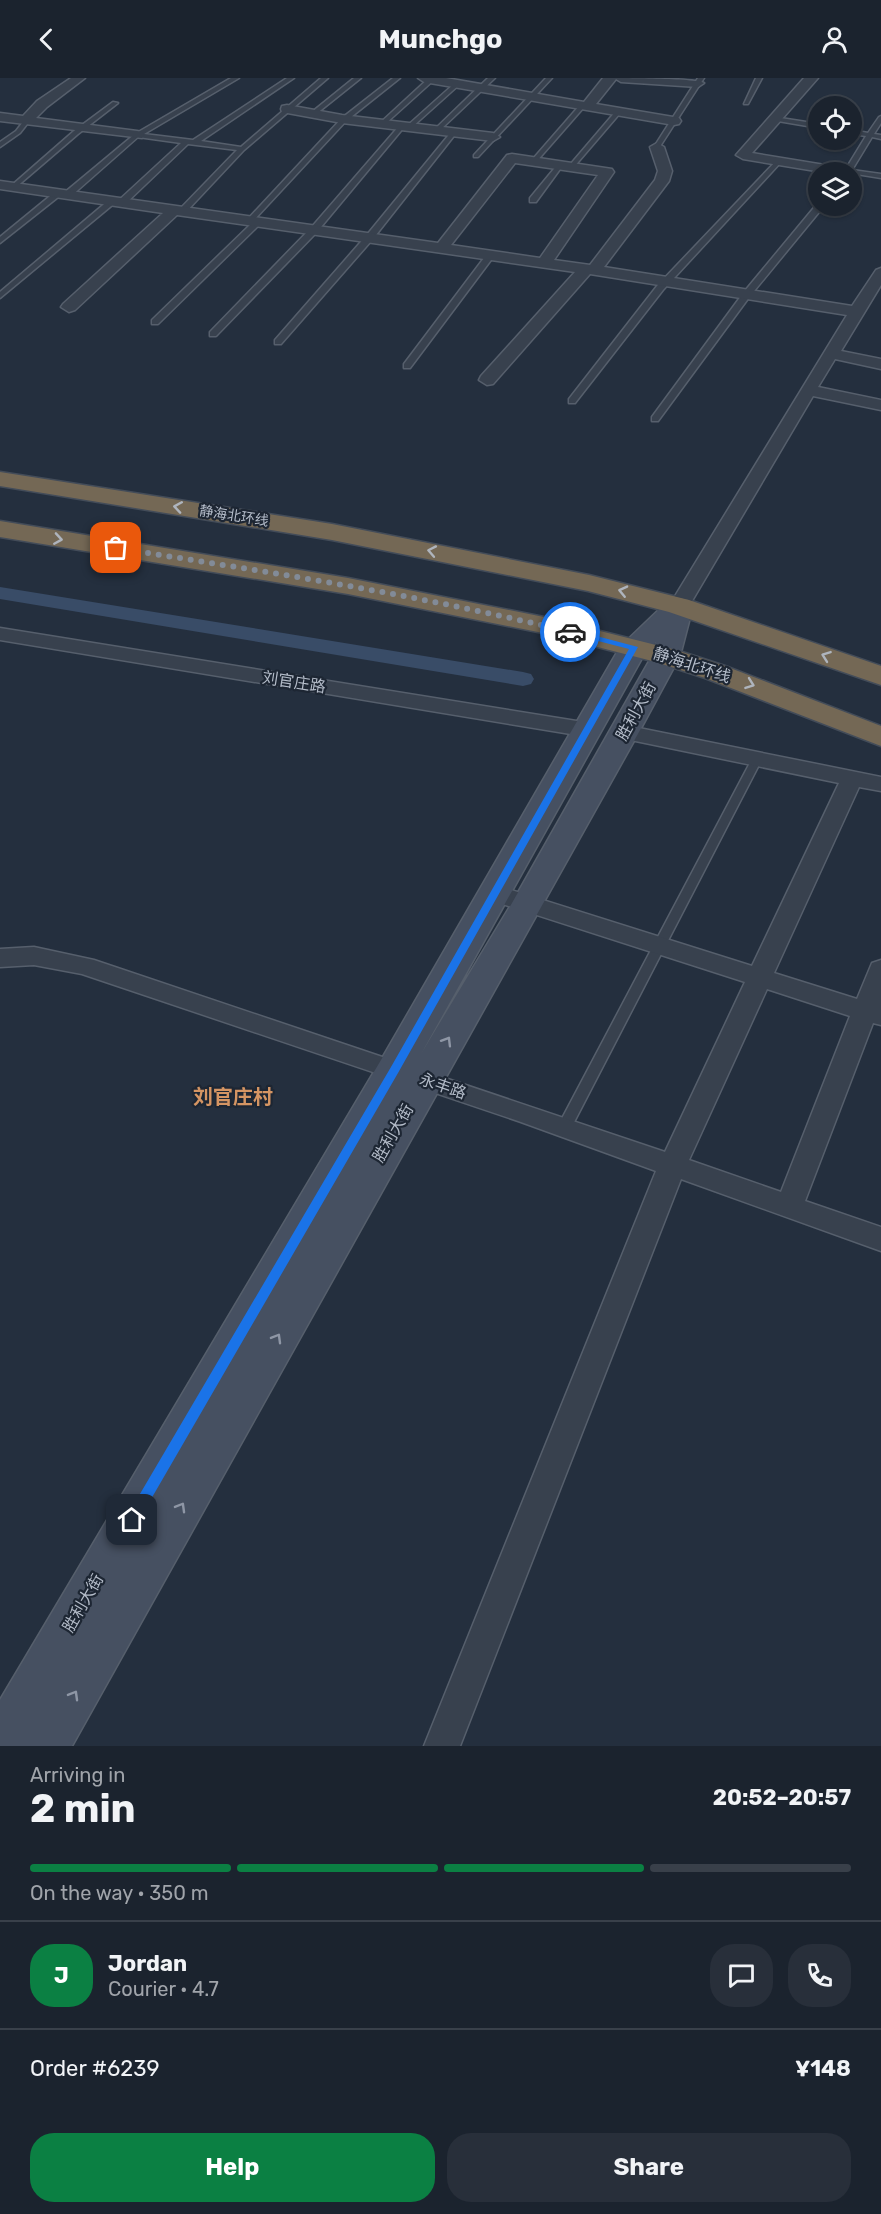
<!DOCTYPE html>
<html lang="en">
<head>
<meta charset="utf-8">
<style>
  :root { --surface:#1b232e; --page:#282f3a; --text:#f1f3f6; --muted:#a0a4aa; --line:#39404a; --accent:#0b8043 }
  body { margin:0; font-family:Rubik,"Noto Sans SC",sans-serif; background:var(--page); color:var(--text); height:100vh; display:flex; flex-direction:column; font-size:22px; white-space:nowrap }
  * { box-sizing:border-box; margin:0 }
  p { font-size:20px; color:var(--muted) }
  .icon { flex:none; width:33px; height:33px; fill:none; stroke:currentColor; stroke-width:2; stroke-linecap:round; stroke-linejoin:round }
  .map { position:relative; height:1668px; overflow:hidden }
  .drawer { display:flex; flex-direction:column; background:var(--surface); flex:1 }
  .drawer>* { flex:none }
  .buttons { position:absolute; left:808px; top:18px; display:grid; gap:12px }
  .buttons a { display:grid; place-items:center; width:54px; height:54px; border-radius:50%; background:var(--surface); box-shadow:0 2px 4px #0004,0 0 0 2px var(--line); font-size:30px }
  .pin { position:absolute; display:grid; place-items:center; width:51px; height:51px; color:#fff; margin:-26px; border-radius:12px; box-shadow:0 3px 9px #0006 }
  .courier { position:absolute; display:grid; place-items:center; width:60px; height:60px; margin:-30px; border:4px solid #1a73e8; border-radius:50%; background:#fff; color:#222; box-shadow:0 2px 8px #0007 }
  .overview em { font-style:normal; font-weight:700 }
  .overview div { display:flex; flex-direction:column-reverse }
  .overview { display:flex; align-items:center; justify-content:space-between; height:102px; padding:0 30px }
  h1 { font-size:39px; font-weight:700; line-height:45px }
  .bar { display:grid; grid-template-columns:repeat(4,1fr); gap:9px 6px; align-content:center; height:72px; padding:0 30px }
  .bar i { height:8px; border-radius:4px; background:var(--line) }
  .bar .on { background:var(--accent) }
  .bar p { grid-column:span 4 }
  .line { display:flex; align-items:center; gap:15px; padding:0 30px; border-top:2px solid var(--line) }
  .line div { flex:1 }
  .round { display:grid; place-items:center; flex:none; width:63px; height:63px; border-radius:24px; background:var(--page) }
  .action { display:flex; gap:12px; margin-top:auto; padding:12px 30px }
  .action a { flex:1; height:69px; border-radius:24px; background:var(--accent); color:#fff; font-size:24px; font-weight:700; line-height:69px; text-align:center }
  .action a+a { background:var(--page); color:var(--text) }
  header { display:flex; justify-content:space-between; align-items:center; height:78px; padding:0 30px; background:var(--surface); font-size:27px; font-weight:700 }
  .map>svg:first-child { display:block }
</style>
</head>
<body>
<header><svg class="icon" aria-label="back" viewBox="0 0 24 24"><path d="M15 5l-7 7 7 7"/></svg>Munchgo<svg class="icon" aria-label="person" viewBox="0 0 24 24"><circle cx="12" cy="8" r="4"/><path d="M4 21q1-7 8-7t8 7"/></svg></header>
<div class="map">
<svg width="881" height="1668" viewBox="0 0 881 1668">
  <rect width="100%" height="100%" fill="#242f3e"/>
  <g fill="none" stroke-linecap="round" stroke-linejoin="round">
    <path fill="#394c67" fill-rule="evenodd" d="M0,509L523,594L531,596L534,601L531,606L523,608L0,521Z"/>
    <g stroke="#565f6c" stroke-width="3">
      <g id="lane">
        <path d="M231,0H239L144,56L193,62L287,0H294L201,63L241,69L321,0H328L244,72L184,136L177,134L237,72L188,66L124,127H118V123L181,65L138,59L70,119H64V115L135,56Z"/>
        <path d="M354,0H361L316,36H312V34Z"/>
        <path d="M393,0H400L346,43L254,142H260V146L158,246H152V242L252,145L246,143L342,40Z"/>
        <path d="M429,0L435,1L384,47H380V45Z"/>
        <path d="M488,0H495L439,53H435V51Z"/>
        <path d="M546,0H552L478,79H474V77Z"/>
        <path d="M698,0H704L659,70H655L654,69Z"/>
        <path d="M756,0H762L748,26H744Z"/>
        <path d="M455,5L460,6L411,50H407V48Z"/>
        <path d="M113,24L118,25L78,56L15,110H11V108L74,53Z"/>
        <path d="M580,27L585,28L536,84H532V82Z"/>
        <path d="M616,33L621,34L573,90H569V88Z"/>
        <path d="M881,38V45L874,56L881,57V61L872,59L852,92L881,96V100L844,94L866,58L852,56V52L868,55L879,39Z"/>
        <path d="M774,39L819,46V50L772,42L771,41Z"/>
        <path d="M26,40L31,41L20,55L0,69V64L16,53Z"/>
        <path d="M400,47L405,48L316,155L216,258H210V254L310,151Z"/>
        <path d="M452,53L457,54L372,162L281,266H275V262L366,158Z"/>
        <path d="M777,82L782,83L663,212L575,325H569V321L657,208Z"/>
        <path d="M558,86L563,87L536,124H530V120Z"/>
        <path d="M55,114L62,116L0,165V159Z"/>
        <path d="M109,122L116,124L0,220V214Z"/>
        <path d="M817,126L824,128L750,218L658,343H652V339L744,214Z"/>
        <path d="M487,176L494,178L410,290H404V286Z"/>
        <path d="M757,678L762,681L571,1050L569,1054L564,1055L559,1054L557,1050L752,681Z"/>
      </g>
    </g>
    <g stroke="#565f6c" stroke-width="3">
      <g id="street">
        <path d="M71,0H85L47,29L36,40L137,53L142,54L144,57L142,60L0,43V35L23,38L37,23Z"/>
        <path d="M418,0H446L584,24L603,0C621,0 694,0 704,5L698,9L621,4L616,1L596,26L679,40L681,43L679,46L674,47L424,4Z"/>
        <path d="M804,0H818L752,75L843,90L848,91L850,94H822L743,81L736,77Z"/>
        <path d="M287,27L342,37L493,55L500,59L493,63L342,45L282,34L281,31L282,28Z"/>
        <path d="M657,65L664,69L672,93L669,103L604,189L852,228L876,192L881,190V207L841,273L881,281V291L835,281L818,309L881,322V332L813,318L689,528L686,532H672L669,528L847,237L590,196L493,306L487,307L479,302L481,298L575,194L177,137L75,232L69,234L61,229L63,226L163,135L0,111V103L438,165L507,77L512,76L612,91L614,94L554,182L590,187L655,102L658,93L650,69ZM515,85L598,97L540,180L451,167Z"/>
        <path d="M0,550L589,645L597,647L600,652L597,657L589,659L0,562Z"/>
        <path d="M624,647L881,699V713L859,709L774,895L857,921L872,885L881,882V947L873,945L805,1123L881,1149V1173L681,1101L460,1668H424L656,1093L521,1044L82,896L34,887L0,889V871L34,869L94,882L665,1074L745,904L487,821L483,815L487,809L495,807L752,888L839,705L616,659L613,654L616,649ZM767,911L850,938L781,1114L689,1082Z"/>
      </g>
    </g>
    <g stroke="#565f6c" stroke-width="3">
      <path id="secondary" d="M679,520L689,522L693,528L680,578L639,654L72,1668H0V1622L381,982L620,569L669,522ZM656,564L652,578L512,825L421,976L646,573Z"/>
    </g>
    <g stroke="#434c59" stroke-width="3">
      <g id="highway">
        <path d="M0,394L332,446L589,497L689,522L881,588V607L669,534L588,513L332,462L0,408Z"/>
        <path d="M0,443L348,500L544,539L676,572L725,588L881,648V668L705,600L656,584L543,555L348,516L0,459Z"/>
      </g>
    </g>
    <use href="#lane" fill="#38414e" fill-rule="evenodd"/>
    <use href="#street" fill="#38414e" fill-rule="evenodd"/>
    <use href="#secondary" fill="#465061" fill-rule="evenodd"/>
    <use href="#highway" fill="#746855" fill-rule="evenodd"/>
  </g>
  <defs><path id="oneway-chevron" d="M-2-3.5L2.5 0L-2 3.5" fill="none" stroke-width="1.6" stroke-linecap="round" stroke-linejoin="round" transform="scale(1.5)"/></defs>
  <g stroke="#aeb4bd">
    <use href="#oneway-chevron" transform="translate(178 429) rotate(-171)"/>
    <use href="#oneway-chevron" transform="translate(58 461) rotate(9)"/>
    <use href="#oneway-chevron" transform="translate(432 473) rotate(-169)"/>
    <use href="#oneway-chevron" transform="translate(623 513) rotate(-167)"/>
    <use href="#oneway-chevron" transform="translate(826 578) rotate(-160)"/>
    <use href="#oneway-chevron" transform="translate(750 606) rotate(20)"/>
  </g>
  <g stroke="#8e96a5">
    <use href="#oneway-chevron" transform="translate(447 963) rotate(-59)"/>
    <use href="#oneway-chevron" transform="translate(277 1260) rotate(-60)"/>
    <use href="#oneway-chevron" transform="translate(181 1429) rotate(-60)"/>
    <use href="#oneway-chevron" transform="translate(74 1617) rotate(-60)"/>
  </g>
  <path fill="#1a73e8" d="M570,551L638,569L398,995L136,1447L132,1449L127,1447L125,1442L127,1438L391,989L629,571L567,555V552Z"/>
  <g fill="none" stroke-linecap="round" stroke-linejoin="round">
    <path stroke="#828b98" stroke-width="6" stroke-dasharray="0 10.8" d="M116,470C268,494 420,517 570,554"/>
  </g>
  <g text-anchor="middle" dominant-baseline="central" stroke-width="4.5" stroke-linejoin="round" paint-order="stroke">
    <g font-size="14" fill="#b4bcc9" stroke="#1d2633">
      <text transform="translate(234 438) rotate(9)">静海北环线</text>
    </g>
    <g font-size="16" fill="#b4bcc9" stroke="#1d2633">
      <text transform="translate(692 587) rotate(18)">静海北环线</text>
      <text transform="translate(294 604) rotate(9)">刘官庄路</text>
      <text transform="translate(636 633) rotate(-61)">胜利大街</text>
      <text transform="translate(443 1008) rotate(19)">永丰路</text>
      <text transform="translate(393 1055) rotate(-60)">胜利大街</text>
      <text transform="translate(83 1525) rotate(-60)">胜利大街</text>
    </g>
    <g font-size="20" font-weight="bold" fill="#d59563" stroke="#1d2633">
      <text x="233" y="1019">刘官庄村</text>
    </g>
  </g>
</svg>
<div class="buttons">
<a><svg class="icon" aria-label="locate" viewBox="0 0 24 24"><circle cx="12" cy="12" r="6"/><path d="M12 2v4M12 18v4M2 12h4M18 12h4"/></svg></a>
<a><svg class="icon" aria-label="layers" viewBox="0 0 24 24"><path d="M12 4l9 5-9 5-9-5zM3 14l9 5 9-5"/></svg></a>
</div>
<div class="pin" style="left:116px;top:470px;background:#ea580c"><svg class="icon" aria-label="bag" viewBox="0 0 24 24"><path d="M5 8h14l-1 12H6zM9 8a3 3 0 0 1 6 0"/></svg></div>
<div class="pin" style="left:132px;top:1442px;background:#1f2937"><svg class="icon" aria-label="home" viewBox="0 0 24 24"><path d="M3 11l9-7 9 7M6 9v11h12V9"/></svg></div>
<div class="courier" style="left:570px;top:554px"><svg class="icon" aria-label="car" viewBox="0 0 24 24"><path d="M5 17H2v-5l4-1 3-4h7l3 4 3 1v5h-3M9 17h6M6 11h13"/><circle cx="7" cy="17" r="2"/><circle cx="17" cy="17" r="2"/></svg></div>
</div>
<section class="drawer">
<div class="overview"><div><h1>2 min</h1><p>Arriving in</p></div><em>20:52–20:57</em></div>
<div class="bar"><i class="on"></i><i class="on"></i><i class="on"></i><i></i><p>On the way · 350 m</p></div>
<div class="line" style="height:108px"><b class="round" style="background:var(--accent);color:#fff">J</b><div><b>Jordan</b><p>Courier · 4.7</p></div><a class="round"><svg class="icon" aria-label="chat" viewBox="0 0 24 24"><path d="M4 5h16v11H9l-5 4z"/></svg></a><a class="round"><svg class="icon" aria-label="phone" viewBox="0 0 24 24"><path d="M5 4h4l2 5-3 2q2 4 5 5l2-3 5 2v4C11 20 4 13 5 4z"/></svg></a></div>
<div class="line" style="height:78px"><div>Order #6239</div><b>¥148</b></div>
<div class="action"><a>Help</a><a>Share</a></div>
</section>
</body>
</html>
